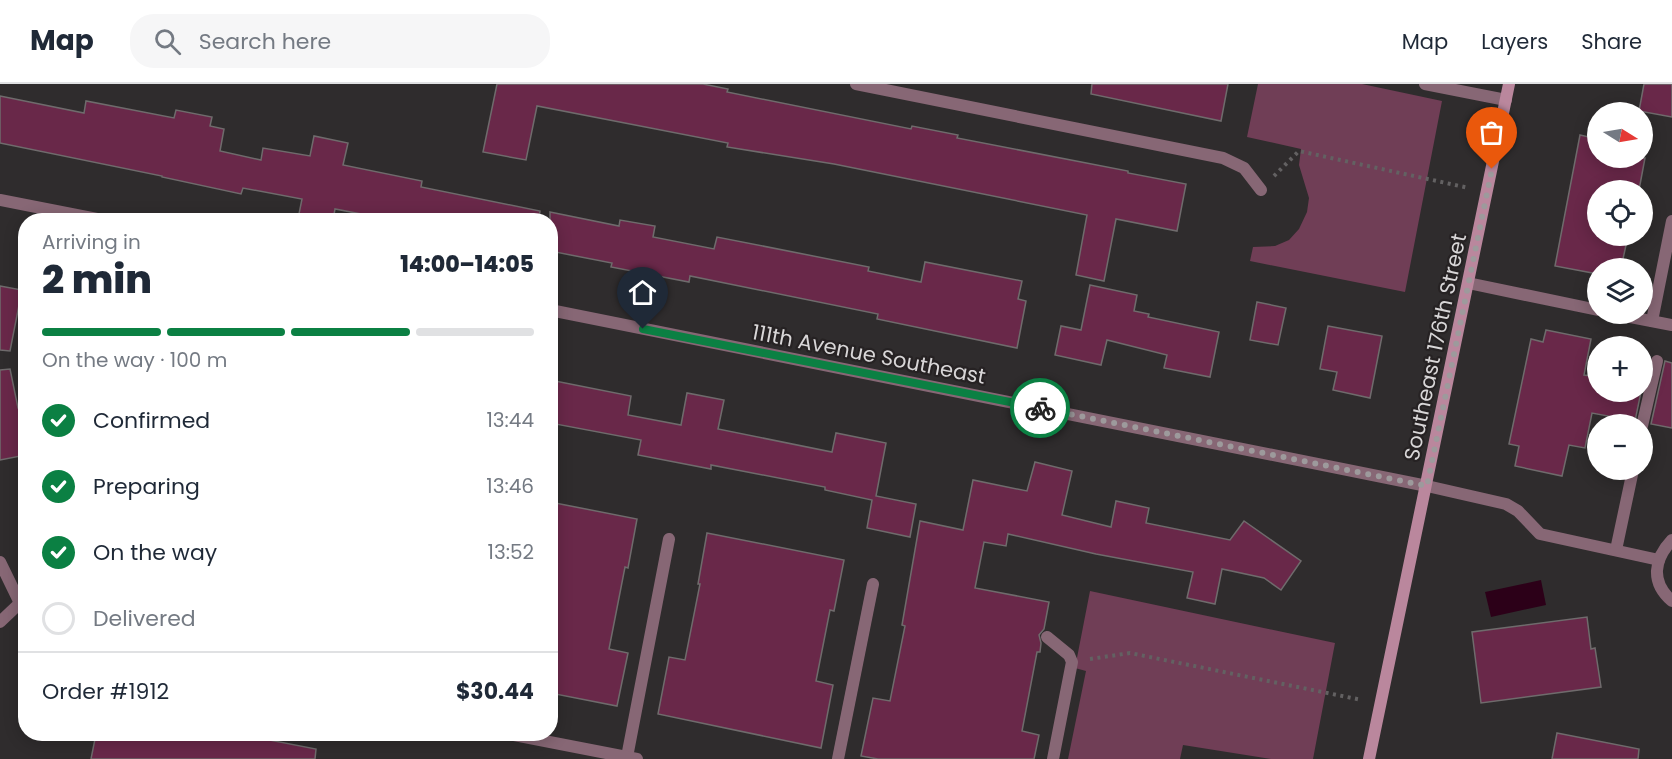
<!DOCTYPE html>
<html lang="en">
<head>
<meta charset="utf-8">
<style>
  :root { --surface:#fff; --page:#f6f6f7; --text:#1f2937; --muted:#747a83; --line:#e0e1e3; --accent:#0b8043 }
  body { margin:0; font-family:Poppins,sans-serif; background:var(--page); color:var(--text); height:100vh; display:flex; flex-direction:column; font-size:22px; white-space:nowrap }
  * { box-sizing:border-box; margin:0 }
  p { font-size:20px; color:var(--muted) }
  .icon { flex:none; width:33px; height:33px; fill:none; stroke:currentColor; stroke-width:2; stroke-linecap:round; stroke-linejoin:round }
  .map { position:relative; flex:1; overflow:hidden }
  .drawer { position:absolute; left:18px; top:129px; width:540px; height:528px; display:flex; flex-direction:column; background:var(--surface); border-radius:24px; box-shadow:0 3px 15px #0003 }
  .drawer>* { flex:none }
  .needle { width:39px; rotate:101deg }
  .buttons { position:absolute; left:1587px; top:18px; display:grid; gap:12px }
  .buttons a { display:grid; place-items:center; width:66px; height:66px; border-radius:50%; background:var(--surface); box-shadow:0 3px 15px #0003; font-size:30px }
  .pin { position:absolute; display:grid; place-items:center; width:51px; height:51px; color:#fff; margin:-62px -26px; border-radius:50% 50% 50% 0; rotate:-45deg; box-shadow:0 0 6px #0007 }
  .pin .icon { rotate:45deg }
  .courier { position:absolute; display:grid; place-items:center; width:60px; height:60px; margin:-30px; border:4px solid #0b8043; border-radius:50%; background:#fff; color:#222; box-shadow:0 2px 8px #0007 }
  .overview em { font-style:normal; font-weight:800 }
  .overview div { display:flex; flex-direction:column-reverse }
  .overview { display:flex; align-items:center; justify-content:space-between; height:102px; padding:0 24px }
  h1 { font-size:39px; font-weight:800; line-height:45px }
  .bar { display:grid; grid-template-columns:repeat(4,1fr); gap:9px 6px; align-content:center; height:72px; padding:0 24px }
  .bar i { height:8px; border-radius:4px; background:var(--line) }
  .bar .selected { background:var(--accent) }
  .bar p { grid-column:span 4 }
  .line { display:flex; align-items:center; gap:15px; padding:0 24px; border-top:2px solid var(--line) }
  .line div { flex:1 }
  ol { padding:0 24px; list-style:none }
  li { display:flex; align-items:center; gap:18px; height:66px }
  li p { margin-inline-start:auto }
  li .icon { padding:6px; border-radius:50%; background:var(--accent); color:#fff; stroke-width:4 }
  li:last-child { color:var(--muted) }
  li i { width:33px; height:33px; border:3px solid var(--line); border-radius:50% }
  header { display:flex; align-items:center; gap:36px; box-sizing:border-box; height:84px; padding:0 30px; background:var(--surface); border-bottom:2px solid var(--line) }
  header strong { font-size:28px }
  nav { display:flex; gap:33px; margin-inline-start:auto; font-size:21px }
  .search { width:420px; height:54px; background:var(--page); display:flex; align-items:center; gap:15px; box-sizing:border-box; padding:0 21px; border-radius:24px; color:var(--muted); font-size:22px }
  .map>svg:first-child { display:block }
</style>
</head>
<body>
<header>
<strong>Map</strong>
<div class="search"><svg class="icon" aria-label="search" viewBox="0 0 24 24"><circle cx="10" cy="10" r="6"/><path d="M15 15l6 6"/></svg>Search here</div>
<nav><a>Map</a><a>Layers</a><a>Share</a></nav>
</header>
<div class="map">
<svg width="1672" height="675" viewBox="0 0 1672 675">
  <rect width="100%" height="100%" fill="#2f2c2d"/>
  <g fill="#703e56">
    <path d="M1258,0H1362L1442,17L1405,208L1250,177L1253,163L1275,162L1289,156L1299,145L1307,128L1309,114L1299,81L1301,65L1247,53Z"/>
    <path d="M1090,507L1335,559L1313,675H1271L1183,661L1180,675H1068L1086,587L1075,584Z"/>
  </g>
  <path fill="#2c0018" d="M1541,496L1546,521L1491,533L1485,508Z"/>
  <g fill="#692849" stroke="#6f6b6c" stroke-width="1.5">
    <path d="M497,0H703L728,5L727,8L911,45L912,42L958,51L957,54L1128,87V89L1186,100L1177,147L1116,135L1104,197L1076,191L1087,131L834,80L727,63L728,59L537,22L526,76L483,68Z"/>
    <path d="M1092,0H1228L1221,37L1091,10Z"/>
    <path d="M1644,0H1672V33L1639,27Z"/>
    <path d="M0,12L84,29L86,17L174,34L176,26L212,33L210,42L224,45L220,67L261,76L263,64L310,72L314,52L348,59L343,81L422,97L421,103L540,127L539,136H392L335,125L333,136L299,130L302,115L243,104L241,110L162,93V92L0,59Z"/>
    <path d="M1580,51L1598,55V74H1645L1639,106H1598V152H1628L1621,184H1598V190L1555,182Z"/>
    <path d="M550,128L619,142L620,136L655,142L653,153L714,165L717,153L869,183L868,187L921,198L925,178L1022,197L1018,215L1026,217L1017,264L877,235L878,230L690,192L689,198L611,183L612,179L550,167Z"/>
    <path d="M1090,201L1137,211L1134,227L1149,230L1148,233L1219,248L1210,293L1164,284L1167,271L1107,256L1101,281L1055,271L1061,242L1081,246Z"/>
    <path d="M0,202L22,206L10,267L0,266Z"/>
    <path d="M1257,218L1286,224L1278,261L1250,256Z"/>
    <path d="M1328,242L1382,252L1370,314L1333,306L1337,288L1320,285Z"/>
    <path d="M1546,246L1591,255L1584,291L1598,293V308H1641L1635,337L1592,329L1585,364L1569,361L1562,392L1515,382L1519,362L1509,360L1531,255L1543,258Z"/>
    <path d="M1665,277L1672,279V344L1651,340Z"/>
    <path d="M10,285L18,324L26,323V371L0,376V286Z"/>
    <path d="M550,296L631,312L628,331L681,341L687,309L724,316L718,345L832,368L836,349L886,359L876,412L916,420L910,453L867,444L872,416L825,406V403L711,381V385L638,371L641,356L550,339Z"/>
    <path d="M1035,378L1072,387L1062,431L1111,443L1116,417L1149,424L1146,439L1230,456L1244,437L1301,477L1281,506L1264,494L1222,485L1215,520L1187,514L1193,488L1096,470L1008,450L1006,462L984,458L975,504L1049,518L1044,545L1039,551L1041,559L1040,568H1037L1022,647L1039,651L1034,675H878L861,672L873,614L890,617L905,542L902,541L920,437L963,446L973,396L1027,407Z"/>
    <path d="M550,418L637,435L628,484L625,483L609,565L628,569L617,622L550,609Z"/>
    <path d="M707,449L844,476L834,527L830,526L816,597L833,601L821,664L658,630L669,573L685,576L700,500H698Z"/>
    <path d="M1587,533L1591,565L1595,564L1601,603L1481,619L1472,548Z"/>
    <path d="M1557,649L1639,665L1638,675H1552Z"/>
    <path d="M96,650H238L316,665L315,675H91Z"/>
  </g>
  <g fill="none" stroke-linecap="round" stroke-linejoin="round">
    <g stroke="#636162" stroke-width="4" stroke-dasharray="3 4.5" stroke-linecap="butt">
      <path d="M1274,92L1299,67L1469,104"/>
      <path d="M1090,575L1130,569L1362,616"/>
    </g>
    <g stroke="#876775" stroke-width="12">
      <path d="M1425,0L1506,16"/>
      <path d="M1652,237L1672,137"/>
      <path d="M1642,342L1657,277"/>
      <path d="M1427,402L1506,420L1518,427L1540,450L1659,476"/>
      <path d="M1672,456C1654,475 1650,498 1672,517"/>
      <path d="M1616,466L1633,386"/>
      <path d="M1047,553L1069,571L1072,578L1053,675"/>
      <path d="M627,673L669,455"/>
      <path d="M838,675L873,500"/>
    </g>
    <g stroke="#876775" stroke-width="12">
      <path d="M856,0L1223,74L1244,84L1261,106"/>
      <path d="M0,116L102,136"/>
      <path d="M1468,199L1598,226"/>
      <path d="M550,226L1427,402"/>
      <path d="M1615,230L1672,241"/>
      <path d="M0,478L20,519L26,523"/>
      <path d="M0,538L20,519"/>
      <path d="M508,650L637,675"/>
    </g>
    <path stroke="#ba879d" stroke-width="12" d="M1369,675L1509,0"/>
  </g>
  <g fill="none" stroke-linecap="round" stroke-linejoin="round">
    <path stroke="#9d9a9c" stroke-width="6" stroke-dasharray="0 10.8" d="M1040,324L1427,402L1492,85"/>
    <path stroke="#0b8043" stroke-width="8" d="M643,245L1040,324"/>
  </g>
  <g text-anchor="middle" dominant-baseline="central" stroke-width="4.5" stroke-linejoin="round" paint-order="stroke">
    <g font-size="21" fill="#d8d6d7" stroke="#262223">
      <text transform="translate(1435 263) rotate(-78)">Southeast 176th Street</text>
      <text transform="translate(869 270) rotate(11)">111th Avenue Southeast</text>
    </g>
  </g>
</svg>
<div class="buttons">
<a><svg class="needle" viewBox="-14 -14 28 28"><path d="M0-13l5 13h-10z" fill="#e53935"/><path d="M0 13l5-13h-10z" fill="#747a83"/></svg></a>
<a><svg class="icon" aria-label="locate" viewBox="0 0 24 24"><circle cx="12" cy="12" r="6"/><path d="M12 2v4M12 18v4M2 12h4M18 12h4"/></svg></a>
<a><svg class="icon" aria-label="layers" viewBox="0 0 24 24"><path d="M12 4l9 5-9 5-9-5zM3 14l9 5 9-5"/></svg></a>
<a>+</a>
<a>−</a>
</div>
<div class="pin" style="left:1492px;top:85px;background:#ea580c"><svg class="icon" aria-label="bag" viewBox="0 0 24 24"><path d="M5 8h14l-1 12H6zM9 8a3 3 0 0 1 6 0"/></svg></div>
<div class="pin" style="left:643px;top:245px;background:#1f2937"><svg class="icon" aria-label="home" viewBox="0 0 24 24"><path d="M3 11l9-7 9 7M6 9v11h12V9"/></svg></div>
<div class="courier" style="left:1040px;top:324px"><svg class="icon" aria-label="bike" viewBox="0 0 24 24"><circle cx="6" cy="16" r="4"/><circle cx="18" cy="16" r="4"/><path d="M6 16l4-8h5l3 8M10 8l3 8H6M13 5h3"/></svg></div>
<section class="drawer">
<div class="overview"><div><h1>2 min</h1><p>Arriving in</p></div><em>14:00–14:05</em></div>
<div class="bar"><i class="selected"></i><i class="selected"></i><i class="selected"></i><i></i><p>On the way · 100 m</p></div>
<ol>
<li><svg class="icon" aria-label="check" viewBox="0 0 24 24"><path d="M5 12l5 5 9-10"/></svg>Confirmed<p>13:44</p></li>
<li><svg class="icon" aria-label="check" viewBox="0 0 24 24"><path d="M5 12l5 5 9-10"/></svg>Preparing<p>13:46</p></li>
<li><svg class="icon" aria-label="check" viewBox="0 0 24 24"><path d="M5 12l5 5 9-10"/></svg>On the way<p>13:52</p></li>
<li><i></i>Delivered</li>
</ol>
<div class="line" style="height:78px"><div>Order #1912</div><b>$30.44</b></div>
</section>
</div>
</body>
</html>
